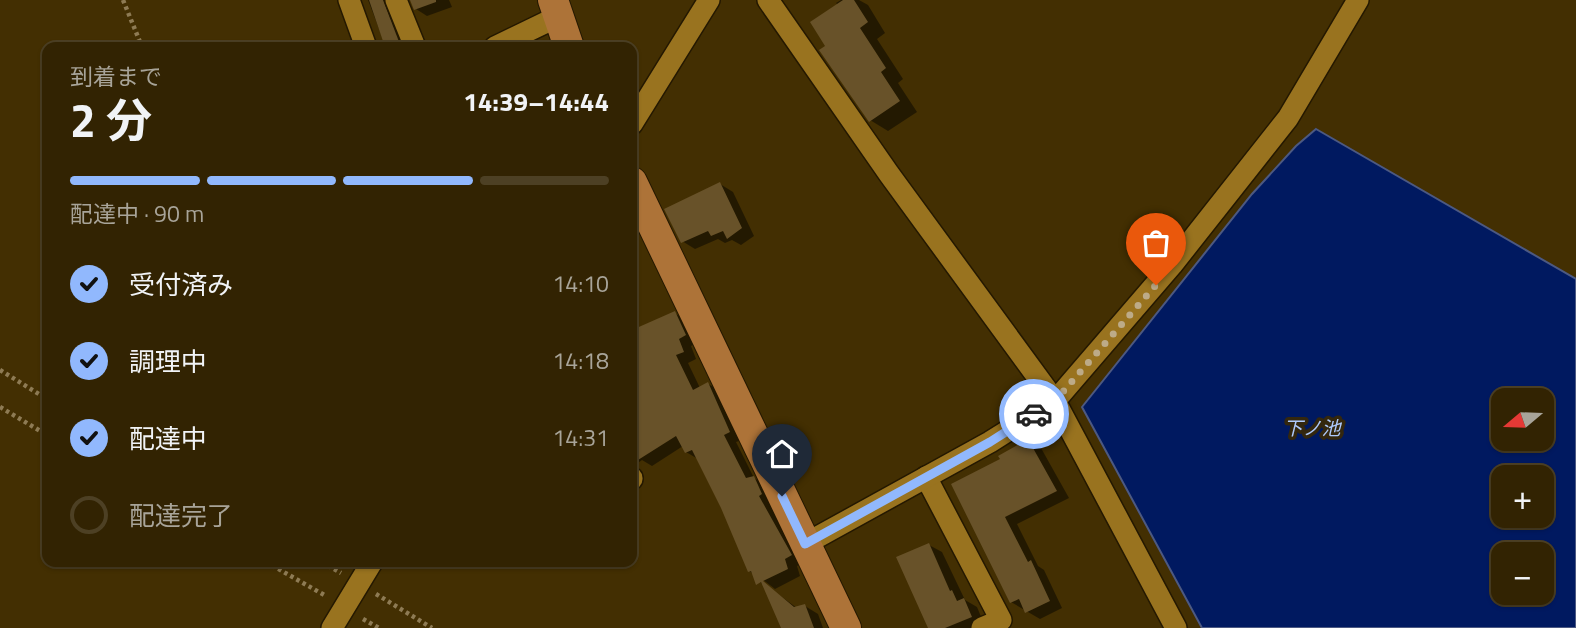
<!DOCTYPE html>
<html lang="ja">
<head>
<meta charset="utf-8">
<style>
  :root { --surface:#322302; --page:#3a2b0c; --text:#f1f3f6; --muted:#a8a499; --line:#4d4024; --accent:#91b8fd }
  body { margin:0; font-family:"Titillium Web","Noto Sans JP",sans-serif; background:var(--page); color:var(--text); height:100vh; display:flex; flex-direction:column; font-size:26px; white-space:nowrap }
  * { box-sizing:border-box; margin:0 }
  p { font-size:23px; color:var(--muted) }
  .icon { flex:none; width:38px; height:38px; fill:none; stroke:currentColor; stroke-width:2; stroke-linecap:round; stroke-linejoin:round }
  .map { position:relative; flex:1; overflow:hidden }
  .side { position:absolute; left:42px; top:42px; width:595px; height:525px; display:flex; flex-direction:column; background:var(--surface); border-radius:14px; box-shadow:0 2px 5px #0004,0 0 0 2px var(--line) }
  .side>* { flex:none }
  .needle { width:46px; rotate:251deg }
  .tools { position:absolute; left:1491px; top:388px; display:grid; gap:14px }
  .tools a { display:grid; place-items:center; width:63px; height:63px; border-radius:14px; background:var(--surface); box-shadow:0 2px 5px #0004,0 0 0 2px var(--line); font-size:35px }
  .pin { position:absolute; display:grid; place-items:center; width:60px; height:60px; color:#fff; margin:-72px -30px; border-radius:50% 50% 50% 0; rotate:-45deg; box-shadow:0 0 7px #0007 }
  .pin .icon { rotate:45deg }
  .courier { position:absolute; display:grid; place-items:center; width:70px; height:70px; margin:-35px; border:5px solid #91b8fd; border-radius:50%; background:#fff; color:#222; box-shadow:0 2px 9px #0007 }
  .overview em { font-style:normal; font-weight:700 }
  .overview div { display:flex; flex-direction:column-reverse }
  .overview { display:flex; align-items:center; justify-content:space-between; height:119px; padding:0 28px }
  h1 { font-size:46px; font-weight:700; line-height:52px }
  .bar { display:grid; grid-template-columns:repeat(4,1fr); gap:10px 7px; align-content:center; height:84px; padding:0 28px }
  .bar i { height:9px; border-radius:5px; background:var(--line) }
  .bar .on { background:var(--accent) }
  .bar p { grid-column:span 4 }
  ol { padding:0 28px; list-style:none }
  li { display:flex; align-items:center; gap:21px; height:77px }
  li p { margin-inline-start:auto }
  li .icon { padding:7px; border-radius:50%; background:var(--accent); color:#111; stroke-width:4 }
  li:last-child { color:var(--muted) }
  li i { width:38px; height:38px; border:4px solid var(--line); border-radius:50% }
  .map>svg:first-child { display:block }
</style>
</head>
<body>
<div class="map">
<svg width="1576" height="628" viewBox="0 0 1576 628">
  <rect width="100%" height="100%" fill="#432f02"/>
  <path fill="#001960" stroke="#4c5982" stroke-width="2" fill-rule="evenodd" d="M1316,129L1576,279V628H1202L1082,407L1252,194L1296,146ZM1503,401H1542V439H1503ZM1503,478H1542V516H1503ZM1503,555H1542V593H1503Z"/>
  <g fill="#0007">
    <path d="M368,0H397L410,47H386Z"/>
    <path d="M411,0H449L452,7L427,16L416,9Z"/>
    <path d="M841,0H859L868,5L885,33L877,39L903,79L898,83L917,112L888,131L870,120L827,46L838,5L836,3Z"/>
    <path d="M720,184L733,192L754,236L741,245L732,240L725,243L718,239L695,249L682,241Z"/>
    <path d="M674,313L687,320L698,342L691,346L696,359L688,363L700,388L708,384L721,391L742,440L736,442L754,478L766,485L803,563L797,566L800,576L775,589L762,579L760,581L797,608L805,606L818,614L823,628H782L764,586L750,571L723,508L698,459L686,452L683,446L652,466L642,460L632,467V377L640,372L632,354V332Z"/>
    <path d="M1028,441L1041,448L1069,498L1017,524L1038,566L1044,570L1062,608L1040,619L1011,602L953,485L1003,460Z"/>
    <path d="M929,545L942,552L965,600L977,607L984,624L974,628H930Z"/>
  </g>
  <g fill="#685229">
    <path d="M369,0H383L401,47H385Z"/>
    <path d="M410,0H436V2L414,10Z"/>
    <path d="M843,0H854L868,22L860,28L886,68L881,72L900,101L869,122L819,50L825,46L810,22Z"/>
    <path d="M720,182L742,228L727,239L723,231L711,236L708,231L681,243L664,209Z"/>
    <path d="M675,311L686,335L679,339L684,352L676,355L693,390L708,382L730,432L724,435L746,478L754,476L762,494L759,496L792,555L785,559L788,569L763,581L794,607L805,604L814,628H781L761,582L756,585L751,571L748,572L721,508L692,450L685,453L676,436L638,460L632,450V330Z"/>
    <path d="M1028,439L1057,491L1005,517L1028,562L1031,560L1050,601L1025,613L1019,599L1010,603L951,484L1000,459L998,456Z"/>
    <path d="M929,543L950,591L952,590L957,601L964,598L972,617L945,628H928L896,557Z"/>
  </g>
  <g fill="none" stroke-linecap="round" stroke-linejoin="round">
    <g stroke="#241801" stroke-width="24">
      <g id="street">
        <path d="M349,0L366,47"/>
        <path d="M396,0L415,47"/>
        <path d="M768,0L889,174L1055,401L1176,628"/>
        <path d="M495,47L557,17"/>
        <path d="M632,124L709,0"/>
        <path d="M926,477L1001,620L982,628"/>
        <path d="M632,478V479"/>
        <path d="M805,544L990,442L1055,401L1172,265L1288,118L1358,0"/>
        <path d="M332,628L372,562"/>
      </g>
    </g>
    <g stroke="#241801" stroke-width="32">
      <g id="secondary">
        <path d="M553,0L569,47"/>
        <path d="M632,182L846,628"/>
      </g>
    </g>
    <g stroke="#8e7b54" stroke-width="4.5" stroke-dasharray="3.5 3.5" stroke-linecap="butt">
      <path d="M123,0L142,47"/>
      <path d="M0,370L47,399"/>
      <path d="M0,407L47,435"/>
      <path d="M266,562L326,596"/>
      <path d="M322,562L341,573"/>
      <path d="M376,594L432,628"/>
      <path d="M363,619L379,628"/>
    </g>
    <use href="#street" stroke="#99731f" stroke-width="21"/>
    <use href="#secondary" stroke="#ad7338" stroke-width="30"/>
  </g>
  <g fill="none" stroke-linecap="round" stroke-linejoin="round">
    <path stroke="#bdab88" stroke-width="7" stroke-dasharray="0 12.6" d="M1034,414L1055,401L1156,285"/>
    <path stroke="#91b8fd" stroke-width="9" d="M782,496L805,544L990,442L1034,414"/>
  </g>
  <g text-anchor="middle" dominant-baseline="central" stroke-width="7" stroke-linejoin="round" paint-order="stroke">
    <g font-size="19" font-style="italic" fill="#adc9fb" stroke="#33270e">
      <text x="1312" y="427">下ノ池</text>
    </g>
  </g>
</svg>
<div class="tools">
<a><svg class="needle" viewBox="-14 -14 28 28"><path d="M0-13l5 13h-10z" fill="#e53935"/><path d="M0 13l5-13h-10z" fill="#a8a499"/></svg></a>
<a>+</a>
<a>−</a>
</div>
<div class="pin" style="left:1156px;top:285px;background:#ea580c"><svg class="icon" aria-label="bag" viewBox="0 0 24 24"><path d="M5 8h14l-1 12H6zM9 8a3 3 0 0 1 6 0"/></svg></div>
<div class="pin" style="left:782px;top:496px;background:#1f2937"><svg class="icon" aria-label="home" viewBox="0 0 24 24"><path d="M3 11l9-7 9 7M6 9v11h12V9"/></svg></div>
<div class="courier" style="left:1034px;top:414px"><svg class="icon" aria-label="car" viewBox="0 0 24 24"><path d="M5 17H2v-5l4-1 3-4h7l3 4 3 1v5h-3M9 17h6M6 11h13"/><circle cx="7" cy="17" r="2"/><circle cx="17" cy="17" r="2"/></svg></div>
<section class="side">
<div class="overview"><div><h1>2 分</h1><p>到着まで</p></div><em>14:39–14:44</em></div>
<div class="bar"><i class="on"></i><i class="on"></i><i class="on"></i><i></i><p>配達中 · 90 m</p></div>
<ol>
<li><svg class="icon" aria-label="check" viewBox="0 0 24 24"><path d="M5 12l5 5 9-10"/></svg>受付済み<p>14:10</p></li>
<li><svg class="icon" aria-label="check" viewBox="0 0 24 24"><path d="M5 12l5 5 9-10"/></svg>調理中<p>14:18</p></li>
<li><svg class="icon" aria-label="check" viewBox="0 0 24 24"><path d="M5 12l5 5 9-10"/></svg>配達中<p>14:31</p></li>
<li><i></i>配達完了</li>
</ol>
</section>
</div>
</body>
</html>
